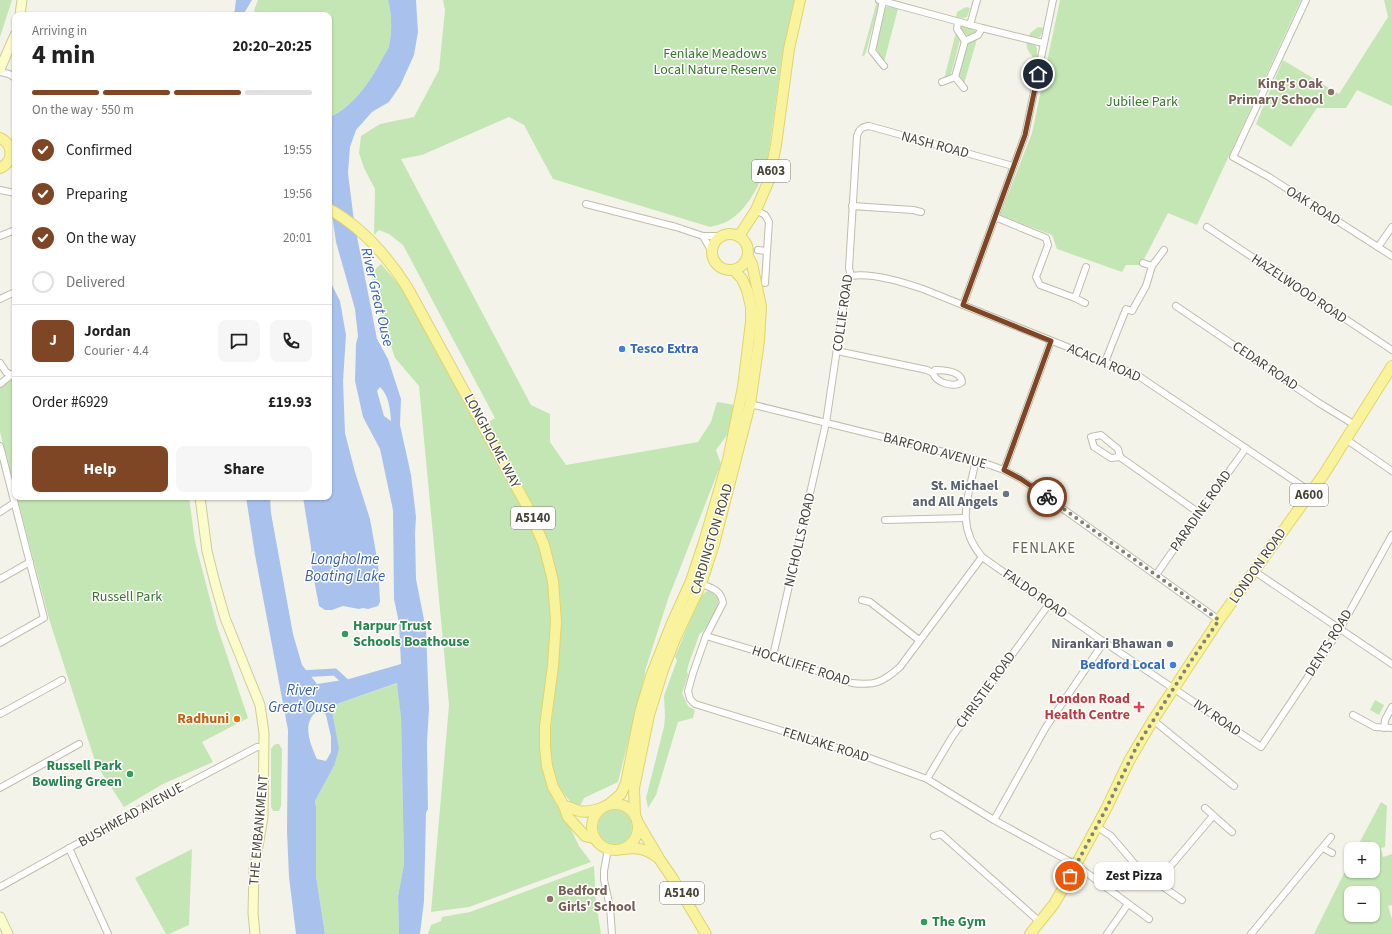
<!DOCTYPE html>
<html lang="en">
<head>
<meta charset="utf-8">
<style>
  :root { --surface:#fff; --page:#f6f6f6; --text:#222; --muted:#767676; --line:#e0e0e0; --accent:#7e4624 }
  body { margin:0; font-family:"Source Sans 3",sans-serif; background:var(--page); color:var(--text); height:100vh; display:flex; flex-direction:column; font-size:15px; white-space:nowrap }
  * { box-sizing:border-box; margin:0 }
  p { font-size:13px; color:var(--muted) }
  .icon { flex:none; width:22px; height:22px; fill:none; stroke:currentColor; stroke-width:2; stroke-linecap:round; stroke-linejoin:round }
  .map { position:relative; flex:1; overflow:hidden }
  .panel { position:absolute; left:12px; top:12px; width:320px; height:488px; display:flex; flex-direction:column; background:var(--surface); border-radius:8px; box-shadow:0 1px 3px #0004 }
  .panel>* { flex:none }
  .buttons { position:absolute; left:1344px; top:842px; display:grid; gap:8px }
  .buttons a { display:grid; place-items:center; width:36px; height:36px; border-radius:8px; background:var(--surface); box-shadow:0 1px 3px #0004; font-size:20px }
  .pin { position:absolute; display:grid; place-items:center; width:34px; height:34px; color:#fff; margin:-17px; border:2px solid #fff; border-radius:50%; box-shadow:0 1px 4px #0007 }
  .courier { position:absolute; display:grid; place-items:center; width:40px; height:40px; margin:-20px; border:3px solid #7e4624; border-radius:50%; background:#fff; color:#222; box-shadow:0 1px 5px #0007 }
  .bubble { position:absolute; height:28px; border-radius:8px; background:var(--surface); box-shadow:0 1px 3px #0004; font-size:13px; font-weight:700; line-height:28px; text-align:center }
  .overview em { font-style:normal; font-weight:700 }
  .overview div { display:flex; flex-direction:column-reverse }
  .overview { display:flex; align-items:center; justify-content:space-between; height:68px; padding:0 20px }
  h1 { font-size:26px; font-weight:700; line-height:30px }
  .bar { display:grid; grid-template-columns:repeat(4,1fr); gap:6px 4px; align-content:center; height:48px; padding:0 20px }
  .bar i { height:5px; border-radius:3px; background:var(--line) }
  .bar .active { background:var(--accent) }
  .bar p { grid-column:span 4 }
  .line { display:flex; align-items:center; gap:10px; padding:0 20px; border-top:1px solid var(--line) }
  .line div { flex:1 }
  .round { display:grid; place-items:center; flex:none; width:42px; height:42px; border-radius:8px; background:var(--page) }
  ol { padding:0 20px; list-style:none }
  li { display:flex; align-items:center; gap:12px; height:44px }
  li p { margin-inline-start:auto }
  li .icon { padding:4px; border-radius:50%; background:var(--accent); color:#fff; stroke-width:4 }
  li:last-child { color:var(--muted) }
  li i { width:22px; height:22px; border:2px solid var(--line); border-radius:50% }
  .action { display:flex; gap:8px; margin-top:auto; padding:8px 20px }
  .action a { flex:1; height:46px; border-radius:8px; background:var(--accent); color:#fff; font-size:16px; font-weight:700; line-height:46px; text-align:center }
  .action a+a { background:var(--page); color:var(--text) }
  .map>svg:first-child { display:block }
</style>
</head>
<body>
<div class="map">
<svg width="1392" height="934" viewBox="0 0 1392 934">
  <rect width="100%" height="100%" fill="#f4f3e9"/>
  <g fill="#c4e6b4" fill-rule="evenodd">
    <path d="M0,0H12L0,37Z"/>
    <path d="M258,0H388C392,15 392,31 389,46C388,50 384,55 382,59C372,79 351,110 329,117V15H256L254,10Z"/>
    <path d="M443,0H796L786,47L782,57L767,164C759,186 748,209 728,221C723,224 716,225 710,227L553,179L524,125L509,117L422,155L401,159L531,405L550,414V442L566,465L698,442L711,422L717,402L735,405L727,435L716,450L721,464L668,599L645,671V674L618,782L584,798L580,806L573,805L565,795L559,786L551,761V728L561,630L560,596L556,571L542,527L487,423L495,418L403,245L389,234L379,230L374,235L375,189L364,168L359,153L361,136L380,124L414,117L439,70L445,10Z"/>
    <path d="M1060,0H1301L1197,225L1168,213L1141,265H1126L1122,272L1057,249L1052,235L1000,215L1032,133Z"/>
    <path d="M1384,0H1392V106L1357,90L1346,108H1317L1291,147L1256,124L1283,60L1339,94L1388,17Z"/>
    <path d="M877,1L879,4L866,52L864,56H862Z"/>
    <path d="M888,6L898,9L884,62L875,47L885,8Z"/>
    <path d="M966,7L970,8L967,17L963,18L956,17L957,12Z"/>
    <path d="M960,25H963L974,27L976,32L974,35C965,37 962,34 959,26Z"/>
    <path d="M1038,27L1044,28L1040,37L1036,38L1029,36L1030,33Z"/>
    <path d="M956,32L960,40L951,74L944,79Z"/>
    <path d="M977,39L964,84L959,78L958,73L967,43L971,40Z"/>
    <path d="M1027,42L1035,45L1037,48V58H1034C1030,54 1025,48 1027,42Z"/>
    <path d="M381,264L400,286L420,319L526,515L540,545L547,567L553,626L542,763C547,791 554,803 571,825L570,827L579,846L591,862L469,907L431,912L449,705L419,386L395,358L375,298L372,272Z"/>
    <path d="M15,377V489L0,432V388Z"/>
    <path d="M17,497H189L195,542L217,626L248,718L202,742L213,762L163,784L124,807L96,764L50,622Z"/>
    <path d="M707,591H711L718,596C721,608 709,622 703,632L700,633L689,663L687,671L688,675L682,693L688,706L695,710L693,718L678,722L656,795L648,808L646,798L664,727L665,716L664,696L677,660L675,657L700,596Z"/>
    <path d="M398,683L401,718L404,864L398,896L399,934H325L316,876V807L315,801L334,766L331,706Z"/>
    <path d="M1375,700L1384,705L1379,715L1370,710Z"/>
    <path d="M276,744H279L282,749L281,806L279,811H273L271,807V749L274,745Z"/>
    <path d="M1381,802L1387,806L1385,847L1381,848L1383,857L1392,854V905L1388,906L1392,919V934H1314L1351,859V871H1373V849H1356ZM1351,893H1373V915H1351Z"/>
    <circle cx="615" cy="827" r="17"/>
    <path d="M192,849L189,925L169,934H166L135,878Z"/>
    <path d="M594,866L596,902L601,934H428L431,925L441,921L442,917L470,912Z"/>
  </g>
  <g fill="#a9c2ed" fill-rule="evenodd">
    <path d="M236,0H252L243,15H234Z"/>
    <path d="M388,0H416L418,32L414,55L400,86L389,102L372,112L356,130L350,147L348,173L354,221L377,339L388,359L401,399L400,425L411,475L416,517L415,533L416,579L426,630L429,709L427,743L428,809L426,813L424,901L420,934H399L398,896L404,864L401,718L397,683L331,706L339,749L334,766L315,801L316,807V876L325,934H296L289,877L287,831L288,730L255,555L246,497H270L271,513L293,634L302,665L317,684L349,679L401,664L399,623L394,599L393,510L380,449L363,417L355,381L356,344L358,336L355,309L336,242L329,193V117C351,110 372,79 382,59C384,55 388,50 389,46C392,31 392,15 388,0ZM380,387C389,396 390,408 391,421L384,416L377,391ZM318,710L326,715L331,737V752L326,761L317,759C312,748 304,730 311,718C312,715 316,713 318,710Z"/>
    <path d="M329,279L340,301L346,335L343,381L345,433L355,472L370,519L378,564L380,602L378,606L368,609L363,608L359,609L343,606L332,610H325L319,606L312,569L311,547L303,497H329Z"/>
  </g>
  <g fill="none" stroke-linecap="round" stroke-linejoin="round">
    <path stroke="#a9c2ed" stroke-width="7" d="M300,674L335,672L350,686"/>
    <g stroke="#bfbdac" stroke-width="8">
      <g id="street">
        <path d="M879,0L982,28L1043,43"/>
        <path d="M1306,0L1233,157L1269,177L1392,256"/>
        <path d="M883,1L872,51L884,66"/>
        <path d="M958,22L957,29L965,41L978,35L982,28"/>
        <path d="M970,25L977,0"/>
        <path d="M0,72L9,74L15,78"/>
        <path d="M942,82L955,77"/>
        <path d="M964,88L955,77L965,41"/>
        <path d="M0,190L15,193"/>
        <path d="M586,204L676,227L703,236"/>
        <path d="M852,206L913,210L921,212"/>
        <path d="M756,210L765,215L769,222L767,251L758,250"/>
        <path d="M995,217L1046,238L1048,245L1036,277L1040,285L1075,298L1086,267"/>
        <path d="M1207,227L1392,350"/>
        <path d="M0,236L15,230"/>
        <path d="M1378,247L1392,227"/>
        <path d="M712,252L703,236H722"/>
        <path d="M1143,263L1152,266"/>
        <path d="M851,276C872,272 903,282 923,289L1137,375L1311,492"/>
        <path d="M851,276L849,268L857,136C859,129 862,127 869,126L1013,166"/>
        <path d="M765,283L767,251"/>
        <path d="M1075,298L1085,303"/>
        <path d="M0,299L15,292"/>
        <path d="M963,305L1025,135L1053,0"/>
        <path d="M1176,306L1319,403L1355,425"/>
        <path d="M837,351L927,370L933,373"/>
        <path d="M1105,362L1126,309L1132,311L1146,286L1152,266L1164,250"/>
        <path d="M0,363L6,372L11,375"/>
        <path d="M935,370C945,370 961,371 962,382C954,388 936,383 933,373Z"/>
        <path d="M0,384L15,372"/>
        <path d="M750,404L976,460L1004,470L1021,479L1219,620"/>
        <path d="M1101,435L1118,449L1120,457L1111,458L1094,447L1091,437Z"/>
        <path d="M1347,440L1392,471"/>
        <path d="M0,446L44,618L0,643"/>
        <path d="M1120,457L1199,513"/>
        <path d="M976,460C968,498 955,525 982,557L1104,642L1261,747L1340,629L1392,535"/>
        <path d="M1004,470L1051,341"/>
        <path d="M0,512L14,503"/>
        <path d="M885,520L965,518"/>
        <path d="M1254,571L1392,664"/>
        <path d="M1156,575L1199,513L1246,448"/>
        <path d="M0,579L30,562"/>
        <path d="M701,584C712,588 721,590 723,603L706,636L693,673L688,691L690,699L695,704L867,757L927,779L994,820L1076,865L1149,919"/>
        <path d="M862,600L870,602L919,640"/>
        <path d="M706,636L773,656L852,683C875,686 883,682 900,667L982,557"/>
        <path d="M773,656L826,423L847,281L851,276"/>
        <path d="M0,714L62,680"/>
        <path d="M1353,715L1375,727L1392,728"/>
        <path d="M1153,720L1234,786"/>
        <path d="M1384,728L1385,720L1392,707"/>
        <path d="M927,779L952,737L1049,604"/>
        <path d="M0,788L79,744"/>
        <path d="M1205,808L1232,832"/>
        <path d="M994,820L1046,727L1104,642"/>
        <path d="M1096,826L1111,836L1134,863L1142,872L1182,900"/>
        <path d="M934,836L941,834L1040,922"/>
        <path d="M69,848L108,934"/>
        <path d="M1323,848L1332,853"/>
        <path d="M608,849L604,871V880L610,907L612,934"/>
        <path d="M1157,882L1213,816"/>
        <path d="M0,887L125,817L257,747H263"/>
        <path d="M1107,934L1128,904"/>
        <path d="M1251,934L1331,837"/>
      </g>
    </g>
    <g stroke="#cecc99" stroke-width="11">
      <g id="secondary">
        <path d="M20,15L22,0"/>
        <path d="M0,69L15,35"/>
        <path d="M200,497L207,551L215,583L225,618L260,705L264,733L263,817L254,870L253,913L255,934"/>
        <path d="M0,917L8,934"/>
      </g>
    </g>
    <g stroke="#ded56d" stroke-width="12">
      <g id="primary">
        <path d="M0,138C14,144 14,162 0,168"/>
        <path d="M329,209C362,227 387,256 407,287L527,506L544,545L553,581L556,621L553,666L545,726V747L547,766L553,787L564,806L568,817L585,836L595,838"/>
        <circle cx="730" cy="252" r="18"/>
        <path d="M739,236L756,210L769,180L776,145L789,49L800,0"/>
        <circle cx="615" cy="827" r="23"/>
        <path d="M608,805L621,794L626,783L640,713L651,676L672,623L691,581L704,542L728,460L743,387L751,322V307L747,290L742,279L734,270"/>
        <path d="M564,806C570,807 572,808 576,810C584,814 595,810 602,808"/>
        <path d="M635,816L634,788L649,715L663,670L675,639L701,584L714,544L750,404L759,341L761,306L752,264L748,257"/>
        <path d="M637,821L660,860L673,879L706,934"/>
        <path d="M624,849C637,847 646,849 657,857"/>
        <path d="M1030,934L1054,904L1064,887L1106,809L1129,761L1153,720L1219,620L1324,474L1392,366"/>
      </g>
    </g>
    <use href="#street" stroke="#fff" stroke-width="6"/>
    <use href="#secondary" stroke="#fcfbcb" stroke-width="9"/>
    <use href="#primary" stroke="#f9f39d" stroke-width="10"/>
  </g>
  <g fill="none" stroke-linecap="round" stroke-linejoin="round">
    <path stroke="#848276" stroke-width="4" stroke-dasharray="0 7.2" d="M1047,497L1219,620L1191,661L1137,746L1106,809L1070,876"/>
    <path stroke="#7e4624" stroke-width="5" d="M1038,74L1025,135L963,305L1051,341L1004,470L1021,479L1047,497"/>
  </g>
  <g fill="#8d6e63" stroke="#fff" stroke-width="1.5">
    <circle cx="1331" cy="92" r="4"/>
    <circle cx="550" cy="899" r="4"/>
  </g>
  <g fill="#3f7fe0" stroke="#fff" stroke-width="1.5">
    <circle cx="622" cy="349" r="4"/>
    <circle cx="1173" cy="665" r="4"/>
  </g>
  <g fill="#6b7280" stroke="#fff" stroke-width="1.5">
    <circle cx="1006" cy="494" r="4"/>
    <circle cx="1170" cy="644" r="4"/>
  </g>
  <g fill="#2e9e5b" stroke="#fff" stroke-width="1.5">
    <circle cx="345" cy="634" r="4"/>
    <circle cx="130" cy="774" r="4"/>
    <circle cx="924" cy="922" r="4"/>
  </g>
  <path fill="#e0444e" stroke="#fff" stroke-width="1.5" d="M1137 701h4v4h4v4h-4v4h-4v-4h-4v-4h4z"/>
  <circle fill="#e8710a" stroke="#fff" stroke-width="1.5" cx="237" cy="719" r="4"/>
  <g text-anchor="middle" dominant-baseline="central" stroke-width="3" stroke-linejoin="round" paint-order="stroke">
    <g fill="#fff" stroke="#7e7d74" stroke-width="1">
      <rect x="752" y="160" width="38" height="22" rx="3"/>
      <rect x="1290" y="484" width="38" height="22" rx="3"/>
      <rect x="511" y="507" width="44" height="22" rx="3"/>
      <rect x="660" y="882" width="44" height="22" rx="3"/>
    </g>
    <g font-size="13" font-weight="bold" fill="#474538">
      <text x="771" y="171">A603</text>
      <text x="1309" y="495">A600</text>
      <text x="533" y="518">A5140</text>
      <text x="682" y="893">A5140</text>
    </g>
    <g font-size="14" fill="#39762e" stroke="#fff">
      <text x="715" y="54">Fenlake Meadows<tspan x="715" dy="16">Local Nature Reserve</tspan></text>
      <text x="1142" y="102">Jubilee Park</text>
      <text x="127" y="597">Russell Park</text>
    </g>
    <g font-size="14" font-weight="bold" fill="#785e54" stroke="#fff" text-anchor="end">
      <text x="1323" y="84">King's Oak<tspan x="1323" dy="16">Primary School</tspan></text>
      <text x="558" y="891" text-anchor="start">Bedford<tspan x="558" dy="16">Girls' School</tspan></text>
    </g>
    <g font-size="14" fill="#474538" stroke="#fff">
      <text transform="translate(935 145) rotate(15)">NASH ROAD</text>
      <text transform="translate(1313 206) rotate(32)">OAK ROAD</text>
      <text transform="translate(1299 289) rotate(34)">HAZELWOOD ROAD</text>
      <text transform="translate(843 313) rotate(-82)">COLLIE ROAD</text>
      <text transform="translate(1104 363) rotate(23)">ACACIA ROAD</text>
      <text transform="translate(1265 366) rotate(34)">CEDAR ROAD</text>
      <text transform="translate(492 441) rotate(62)">LONGHOLME WAY</text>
      <text transform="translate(935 451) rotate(15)">BARFORD AVENUE</text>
      <text transform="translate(1201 511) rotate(-55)">PARADINE ROAD</text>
      <text transform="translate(712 539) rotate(-73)">CARDINGTON ROAD</text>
      <text transform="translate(800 540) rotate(-77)">NICHOLLS ROAD</text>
      <text transform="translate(1258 566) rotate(-55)">LONDON ROAD</text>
      <text transform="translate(1035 594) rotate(35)">FALDO ROAD</text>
      <text transform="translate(1329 643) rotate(-58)">DENTS ROAD</text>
      <text transform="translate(801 666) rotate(18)">HOCKLIFFE ROAD</text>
      <text transform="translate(986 690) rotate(-54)">CHRISTIE ROAD</text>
      <text transform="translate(1217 718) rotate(34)">IVY ROAD</text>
      <text transform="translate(826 745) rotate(17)">FENLAKE ROAD</text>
      <text transform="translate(131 815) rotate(-29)">BUSHMEAD AVENUE</text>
      <text transform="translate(259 830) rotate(-85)">THE EMBANKMENT</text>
    </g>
    <g font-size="14" font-weight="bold" fill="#366cbe" stroke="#fff" text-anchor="start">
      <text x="630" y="349">Tesco Extra</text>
      <text x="1165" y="665" text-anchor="end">Bedford Local</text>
    </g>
    <g font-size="14" font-weight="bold" fill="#5b616d" stroke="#fff" text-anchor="end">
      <text x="998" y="486">St. Michael<tspan x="998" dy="16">and All Angels</tspan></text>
      <text x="1162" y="644">Nirankari Bhawan</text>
    </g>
    <g font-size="14" font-weight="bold" fill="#27864d" stroke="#fff" text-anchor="start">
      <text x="353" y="626">Harpur Trust<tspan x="353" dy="16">Schools Boathouse</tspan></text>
      <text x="122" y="766" text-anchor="end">Russell Park<tspan x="122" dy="16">Bowling Green</tspan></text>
      <text x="932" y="922">The Gym</text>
    </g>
    <g font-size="14" font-weight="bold" fill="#be3a42" stroke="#fff" text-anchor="end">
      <text x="1130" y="699">London Road<tspan x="1130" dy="16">Health Centre</tspan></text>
    </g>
    <g font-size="14" font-weight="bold" fill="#c56008" stroke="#fff" text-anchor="end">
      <text x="229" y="719">Radhuni</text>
    </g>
    <g font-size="15" font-style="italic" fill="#3660ae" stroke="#fff">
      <text transform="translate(377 297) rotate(77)">River Great Ouse</text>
      <text x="345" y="559">Longholme<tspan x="345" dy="17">Boating Lake</tspan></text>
      <text x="302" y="690">River<tspan x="302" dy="17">Great Ouse</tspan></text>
    </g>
    <g font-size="15" letter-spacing="1" fill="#696550" stroke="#fff">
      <text x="1044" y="548">FENLAKE</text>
    </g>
  </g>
</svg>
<div class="buttons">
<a>+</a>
<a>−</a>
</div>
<div class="pin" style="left:1070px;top:876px;background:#ea580c"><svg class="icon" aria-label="bag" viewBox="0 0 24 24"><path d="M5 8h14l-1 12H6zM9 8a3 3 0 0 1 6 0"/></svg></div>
<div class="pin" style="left:1038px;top:74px;background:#1f2937"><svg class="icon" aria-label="home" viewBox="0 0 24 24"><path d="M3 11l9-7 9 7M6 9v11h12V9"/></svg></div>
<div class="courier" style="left:1047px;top:497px"><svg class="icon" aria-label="bike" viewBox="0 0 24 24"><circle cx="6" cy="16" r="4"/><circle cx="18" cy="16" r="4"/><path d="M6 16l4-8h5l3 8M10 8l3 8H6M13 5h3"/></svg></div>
<div class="bubble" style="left:1094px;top:862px;width:80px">Zest Pizza</div>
<section class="panel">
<div class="overview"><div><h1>4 min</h1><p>Arriving in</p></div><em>20:20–20:25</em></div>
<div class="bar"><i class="active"></i><i class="active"></i><i class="active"></i><i></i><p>On the way · 550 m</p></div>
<ol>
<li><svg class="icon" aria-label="check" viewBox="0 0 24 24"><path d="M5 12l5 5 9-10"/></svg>Confirmed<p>19:55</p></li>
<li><svg class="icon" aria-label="check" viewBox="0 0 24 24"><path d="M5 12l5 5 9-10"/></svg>Preparing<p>19:56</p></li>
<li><svg class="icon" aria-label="check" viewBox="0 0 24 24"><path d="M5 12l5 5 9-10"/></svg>On the way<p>20:01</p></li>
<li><i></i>Delivered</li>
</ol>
<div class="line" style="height:72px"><b class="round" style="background:var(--accent);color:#fff">J</b><div><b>Jordan</b><p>Courier · 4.4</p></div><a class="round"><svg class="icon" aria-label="chat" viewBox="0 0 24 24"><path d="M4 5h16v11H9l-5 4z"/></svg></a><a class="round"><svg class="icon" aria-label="phone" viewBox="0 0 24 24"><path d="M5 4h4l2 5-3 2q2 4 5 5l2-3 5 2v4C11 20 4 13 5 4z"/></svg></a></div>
<div class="line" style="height:52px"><div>Order #6929</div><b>£19.93</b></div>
<div class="action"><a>Help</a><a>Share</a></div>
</section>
</div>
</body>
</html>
